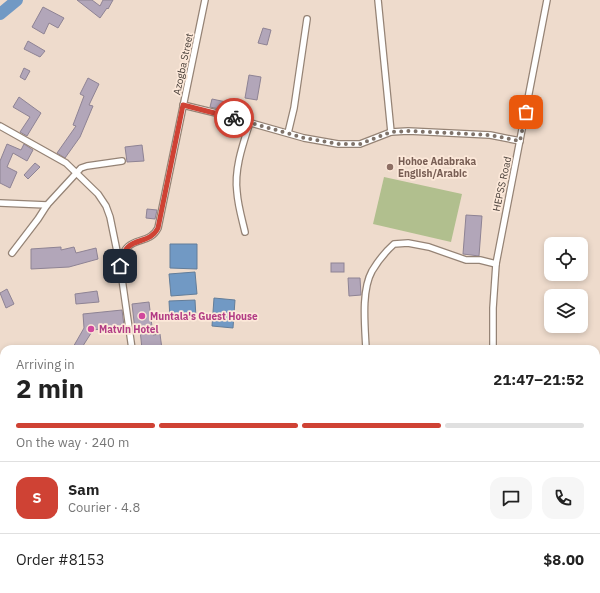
<!DOCTYPE html>
<html lang="en">
<head>
<meta charset="utf-8">
<style>
  :root { --surface:#fff; --page:#f6f6f6; --text:#222; --muted:#767676; --line:#e0e0e0; --accent:#cf4234 }
  body { margin:0; font-family:"IBM Plex Sans",sans-serif; background:var(--page); color:var(--text); height:100vh; display:flex; flex-direction:column; font-size:15px; white-space:nowrap }
  * { box-sizing:border-box; margin:0 }
  p { font-size:13px; color:var(--muted) }
  .icon { flex:none; width:22px; height:22px; fill:none; stroke:currentColor; stroke-width:2; stroke-linecap:round; stroke-linejoin:round }
  .map { position:relative; flex:1; overflow:hidden }
  .sheet { position:absolute; left:0px; top:345px; width:600px; height:248px; display:flex; flex-direction:column; background:var(--surface); border-radius:12px 12px 0 0; box-shadow:0 2px 6px #0003 }
  .sheet>* { flex:none }
  .controls { position:absolute; left:544px; top:237px; display:grid; gap:8px }
  .controls a { display:grid; place-items:center; width:44px; height:44px; border-radius:8px; background:var(--surface); box-shadow:0 2px 6px #0003; font-size:20px }
  .pin { position:absolute; display:grid; place-items:center; width:34px; height:34px; color:#fff; margin:-17px; border-radius:8px; box-shadow:0 2px 6px #0006 }
  .courier { position:absolute; display:grid; place-items:center; width:40px; height:40px; margin:-20px; border:3px solid #cf4234; border-radius:50%; background:#fff; color:#222; box-shadow:0 1px 5px #0007 }
  .summary em { font-style:normal; font-weight:700 }
  .summary div { display:flex; flex-direction:column-reverse }
  .summary { display:flex; align-items:center; justify-content:space-between; height:68px; padding:0 16px }
  h1 { font-size:26px; font-weight:700; line-height:30px }
  .bar { display:grid; grid-template-columns:repeat(4,1fr); gap:6px 4px; align-content:center; height:48px; padding:0 16px }
  .bar i { height:5px; border-radius:3px; background:var(--line) }
  .bar .selected { background:var(--accent) }
  .bar p { grid-column:span 4 }
  .line { display:flex; align-items:center; gap:10px; padding:0 16px; border-top:1px solid var(--line) }
  .line div { flex:1 }
  .round { display:grid; place-items:center; flex:none; width:42px; height:42px; border-radius:12px; background:var(--page) }
  .map>svg:first-child { display:block }
</style>
</head>
<body>
<div class="map">
<svg width="600" height="593" viewBox="0 0 600 593">
  <rect width="100%" height="100%" fill="#eedbcc"/>
  <path fill="#b1bf8e" d="M384,177L462,194L451,242L373,224Z"/>
  <g fill="#7199c4" stroke="#637d99">
    <path d="M170,244H197V269L170,268Z"/>
    <path d="M195,272L197,294L171,296L169,274Z"/>
    <path d="M214,298L235,300L233,328L212,326Z"/>
    <path d="M195,300L196,318L170,319L169,301Z"/>
  </g>
  <g fill="none" stroke-linecap="round" stroke-linejoin="round">
    <g stroke="#7199c4" stroke-width="12">
      <path d="M0,14L17,0"/>
      <path d="M0,378H4"/>
      <path d="M127,589L128,593"/>
    </g>
  </g>
  <g fill="#b2a6b9" stroke="#8e8394">
    <path d="M77,0H92L100,6L103,0H113L108,9L107,8L100,18Z"/>
    <path d="M43,7L64,18L58,28L49,23L44,34L32,27Z"/>
    <path d="M263,28L271,30L267,45L258,43Z"/>
    <path d="M28,41L45,51L40,57L24,49Z"/>
    <path d="M24,68L30,71L25,80L20,77Z"/>
    <path d="M249,75L261,77L257,100L245,98Z"/>
    <path d="M88,78L99,84L89,105L93,106L80,137L65,158L57,153L76,126L73,125L84,96L80,94Z"/>
    <path d="M19,97L41,113L27,136L20,132L30,117L13,107Z"/>
    <path d="M212,99L231,103L229,111L210,107Z"/>
    <path d="M7,144L21,150L24,144L33,150L27,161L13,153L7,167L17,172L10,188L0,183V161Z"/>
    <path d="M142,145L144,161L127,162L125,147Z"/>
    <path d="M35,163L40,167L28,179L24,175Z"/>
    <path d="M147,209L157,210L155,219L146,218Z"/>
    <path d="M466,215L482,216L479,256L463,254Z"/>
    <path d="M61,247V250L74,247L76,253L96,248L98,259L69,267L31,269V249Z"/>
    <rect x="331" y="263" width="13" height="9"/>
    <path d="M348,278H360L361,295L349,296Z"/>
    <path d="M7,289L14,304L6,308L0,293Z"/>
    <path d="M97,291L99,302L76,304L75,294Z"/>
    <path d="M149,302L153,335L160,334L162,349H142L140,330H135L132,304Z"/>
    <path d="M122,310L124,326L93,330L81,349H72L84,328L83,314Z"/>
  </g>
  <g fill="none" stroke-linecap="round" stroke-linejoin="round">
    <g stroke="#958375" stroke-width="4.5">
      <path id="service" d="M596,530L600,533"/>
    </g>
    <g stroke="#958375" stroke-width="8">
      <g id="minor">
        <path d="M378,0L391,132"/>
        <path d="M183,105L216,113L304,138L338,144H360L391,132L408,131L490,135L520,141"/>
        <path d="M0,126L66,163L98,194L106,206L110,217L119,261"/>
        <path d="M288,133L294,108L307,19"/>
        <path d="M0,203L47,205"/>
        <path d="M245,232C242,219 238,206 237,192C234,169 243,144 250,122"/>
        <path d="M12,253L38,219L47,205L81,168L87,166L122,161"/>
        <path d="M132,349L120,265C125,232 148,248 158,228L205,0"/>
        <path d="M366,349C365,326 361,291 372,271C378,261 385,252 394,244L408,243L429,247L466,260H480L496,264"/>
        <path d="M493,349V308L496,264L547,0"/>
        <path d="M92,589V593"/>
        <path d="M189,589L190,593"/>
        <path d="M402,589V593"/>
        <path d="M549,589L550,593"/>
        <path d="M490,593L491,589"/>
      </g>
    </g>
    <g stroke="#958375" stroke-width="11">
      <g id="trunk">
        <path d="M596,563L600,562"/>
        <path d="M0,569H4"/>
      </g>
    </g>
    <use href="#service" stroke="#fff" stroke-width="2.5"/>
    <use href="#minor" stroke="#fff" stroke-width="5.5"/>
    <use href="#trunk" stroke="#fff" stroke-width="9"/>
  </g>
  <g fill="none" stroke-linecap="round" stroke-linejoin="round">
    <path stroke="#7f736a" stroke-width="4" stroke-dasharray="0 7.2" d="M234,118L304,138L338,144H360L391,132L408,131L490,135L520,141L526,112"/>
    <path stroke="#cf4234" stroke-width="5" d="M120,266C125,232 148,248 158,228L183,105L234,118"/>
  </g>
  <circle fill="#8d6e63" stroke="#fce8d9" stroke-width="1.5" cx="390" cy="167" r="4"/>
  <g fill="#d1479c" stroke="#fce8d9" stroke-width="1.5">
    <circle cx="142" cy="316" r="4"/>
    <circle cx="91" cy="329" r="4"/>
  </g>
  <g text-anchor="middle" dominant-baseline="central" stroke-width="3.5" stroke-linejoin="round" paint-order="stroke">
    <g font-size="10" fill="#433b35" stroke="#fce8d9">
      <text transform="translate(183 64) rotate(-78)">Azogba Street</text>
      <text transform="translate(502 184) rotate(-78)">HEPSS Road</text>
    </g>
    <g font-size="10" font-weight="bold" fill="#785e54" stroke="#fce8d9" text-anchor="start">
      <text x="398" y="161">Hohoe Adabraka<tspan x="398" dy="12">English/Arabic</tspan></text>
    </g>
    <g font-size="10" font-weight="bold" fill="#b23c85" stroke="#fce8d9" text-anchor="start">
      <text x="150" y="316">Muntala's Guest House</text>
      <text x="99" y="329">Matvin Hotel</text>
    </g>
  </g>
</svg>
<div class="controls">
<a><svg class="icon" aria-label="locate" viewBox="0 0 24 24"><circle cx="12" cy="12" r="6"/><path d="M12 2v4M12 18v4M2 12h4M18 12h4"/></svg></a>
<a><svg class="icon" aria-label="layers" viewBox="0 0 24 24"><path d="M12 4l9 5-9 5-9-5zM3 14l9 5 9-5"/></svg></a>
</div>
<div class="pin" style="left:526px;top:112px;background:#ea580c"><svg class="icon" aria-label="bag" viewBox="0 0 24 24"><path d="M5 8h14l-1 12H6zM9 8a3 3 0 0 1 6 0"/></svg></div>
<div class="pin" style="left:120px;top:266px;background:#1f2937"><svg class="icon" aria-label="home" viewBox="0 0 24 24"><path d="M3 11l9-7 9 7M6 9v11h12V9"/></svg></div>
<div class="courier" style="left:234px;top:118px"><svg class="icon" aria-label="bike" viewBox="0 0 24 24"><circle cx="6" cy="16" r="4"/><circle cx="18" cy="16" r="4"/><path d="M6 16l4-8h5l3 8M10 8l3 8H6M13 5h3"/></svg></div>
<section class="sheet">
<div class="summary"><div><h1>2 min</h1><p>Arriving in</p></div><em>21:47–21:52</em></div>
<div class="bar"><i class="selected"></i><i class="selected"></i><i class="selected"></i><i></i><p>On the way · 240 m</p></div>
<div class="line" style="height:72px"><b class="round" style="background:var(--accent);color:#fff">S</b><div><b>Sam</b><p>Courier · 4.8</p></div><a class="round"><svg class="icon" aria-label="chat" viewBox="0 0 24 24"><path d="M4 5h16v11H9l-5 4z"/></svg></a><a class="round"><svg class="icon" aria-label="phone" viewBox="0 0 24 24"><path d="M5 4h4l2 5-3 2q2 4 5 5l2-3 5 2v4C11 20 4 13 5 4z"/></svg></a></div>
<div class="line" style="height:52px"><div>Order #8153</div><b>$8.00</b></div>
</section>
</div>
</body>
</html>
